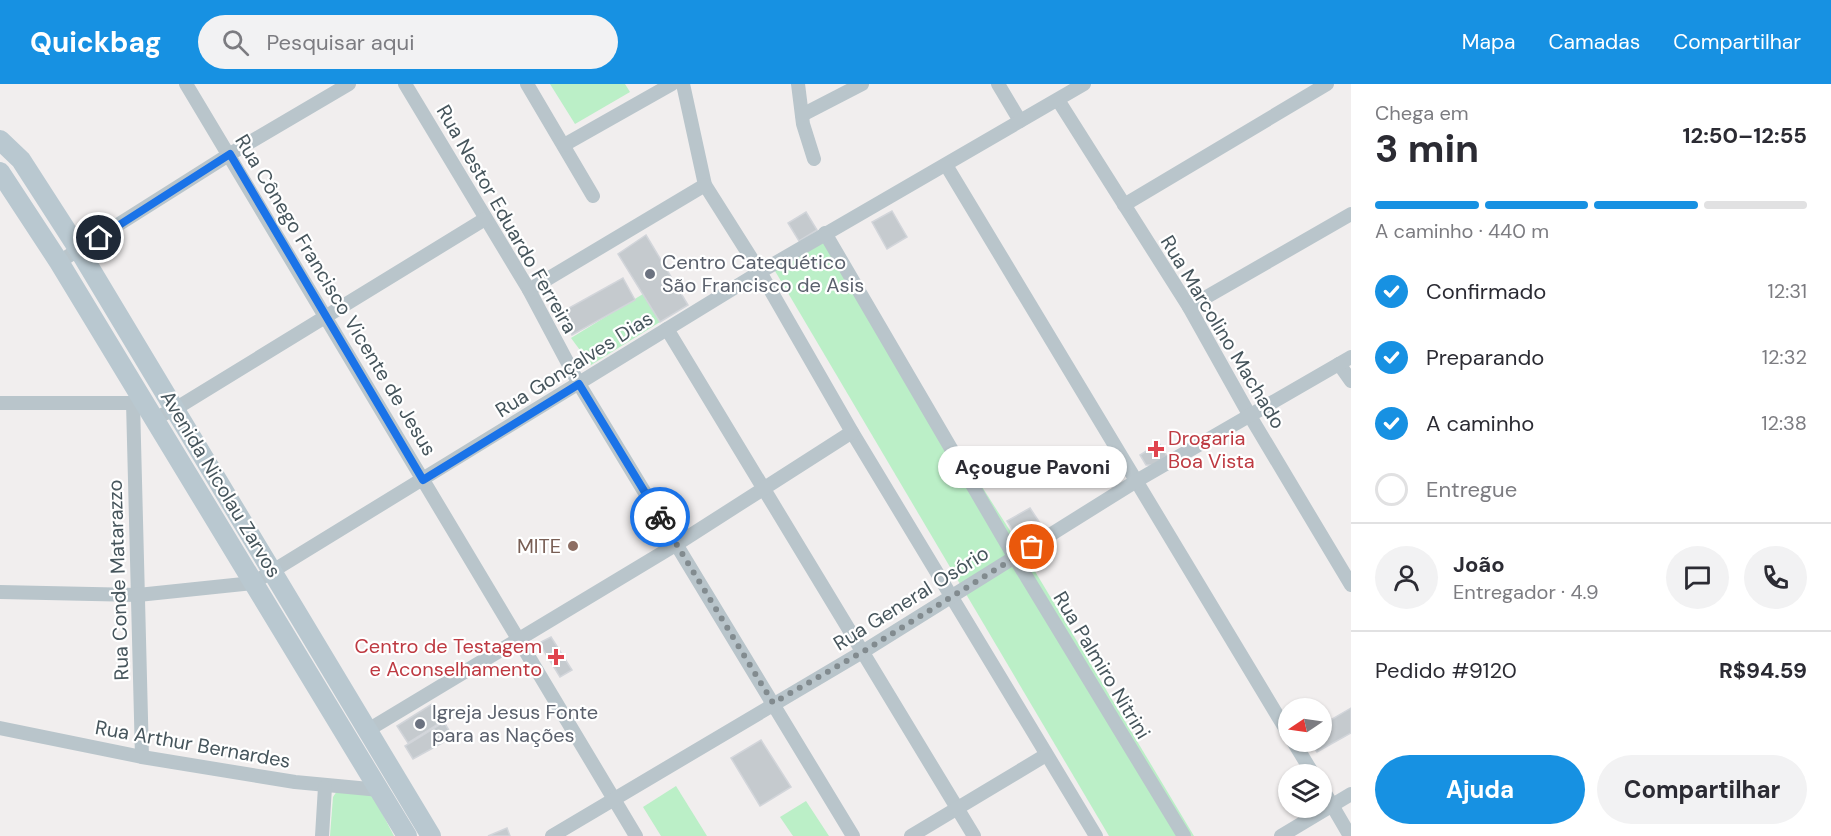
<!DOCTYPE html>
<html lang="pt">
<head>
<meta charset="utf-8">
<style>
  :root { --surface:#fff; --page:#f2f2f3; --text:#2b2b33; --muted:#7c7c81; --line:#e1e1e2; --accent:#1791e2 }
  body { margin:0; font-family:"DM Sans",sans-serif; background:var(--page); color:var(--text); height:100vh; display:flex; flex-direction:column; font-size:22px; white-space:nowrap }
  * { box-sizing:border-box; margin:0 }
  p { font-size:20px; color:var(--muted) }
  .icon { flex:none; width:33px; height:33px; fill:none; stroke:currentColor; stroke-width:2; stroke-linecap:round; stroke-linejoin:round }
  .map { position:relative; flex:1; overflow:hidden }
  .sheet { display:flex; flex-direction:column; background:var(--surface); width:480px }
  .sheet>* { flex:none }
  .needle { width:39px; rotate:257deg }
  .buttons { position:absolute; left:1278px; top:614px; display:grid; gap:12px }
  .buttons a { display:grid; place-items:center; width:54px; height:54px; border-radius:50%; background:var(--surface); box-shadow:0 2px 4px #0004; font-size:30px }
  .pin { position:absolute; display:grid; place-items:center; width:51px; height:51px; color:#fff; margin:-26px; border:3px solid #fff; border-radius:50%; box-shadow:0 2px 6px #0007 }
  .courier { position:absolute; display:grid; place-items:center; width:60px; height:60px; margin:-30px; border:4px solid #1a73e8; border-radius:50%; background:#fff; color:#222; box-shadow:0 2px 8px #0007 }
  .bubble { position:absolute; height:42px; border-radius:21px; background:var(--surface); box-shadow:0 2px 4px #0004; font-size:20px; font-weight:700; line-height:42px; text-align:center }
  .head em { font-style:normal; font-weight:700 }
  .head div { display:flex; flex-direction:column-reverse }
  .head { display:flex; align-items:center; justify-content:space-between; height:102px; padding:0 24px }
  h1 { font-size:39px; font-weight:700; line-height:45px }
  .bar { display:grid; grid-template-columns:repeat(4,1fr); gap:9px 6px; align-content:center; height:72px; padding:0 24px }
  .bar i { height:8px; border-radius:4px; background:var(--line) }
  .bar .selected { background:var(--accent) }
  .bar p { grid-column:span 4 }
  .line { display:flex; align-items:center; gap:15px; padding:0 24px; border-top:2px solid var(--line) }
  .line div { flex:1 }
  .round { display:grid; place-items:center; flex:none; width:63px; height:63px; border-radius:32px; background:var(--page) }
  ol { padding:0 24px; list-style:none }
  li { display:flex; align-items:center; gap:18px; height:66px }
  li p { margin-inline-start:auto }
  li .icon { padding:6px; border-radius:50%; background:var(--accent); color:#fff; stroke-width:4 }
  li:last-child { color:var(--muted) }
  li i { width:33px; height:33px; border:3px solid var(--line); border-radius:50% }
  .primary-button { display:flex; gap:12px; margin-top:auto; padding:12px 24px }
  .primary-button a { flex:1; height:69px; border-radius:36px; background:var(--accent); color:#fff; font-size:24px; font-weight:700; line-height:69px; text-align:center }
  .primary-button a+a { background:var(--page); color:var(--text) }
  header { display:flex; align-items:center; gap:36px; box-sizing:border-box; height:84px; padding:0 30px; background:var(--accent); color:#fff }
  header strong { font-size:28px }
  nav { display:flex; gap:33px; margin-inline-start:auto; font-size:21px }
  .search { width:420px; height:54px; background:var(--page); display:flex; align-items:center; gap:15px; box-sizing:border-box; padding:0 21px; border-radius:33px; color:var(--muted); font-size:22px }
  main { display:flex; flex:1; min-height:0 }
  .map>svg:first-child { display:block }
</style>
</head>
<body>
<header>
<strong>Quickbag</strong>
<div class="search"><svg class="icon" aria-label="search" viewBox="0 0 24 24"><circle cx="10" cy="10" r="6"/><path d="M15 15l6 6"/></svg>Pesquisar aqui</div>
<nav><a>Mapa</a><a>Camadas</a><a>Compartilhar</a></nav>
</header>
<main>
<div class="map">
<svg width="1351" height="752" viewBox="0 0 1351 752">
  <rect width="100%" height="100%" fill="#f1eeee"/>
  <g fill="#bbefc7">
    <path d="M550,0H625L630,8L575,40Z"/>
    <path d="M825,156L1021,464L1194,752H1109L775,187Z"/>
    <path d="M643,210L660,238L591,281L571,254Z"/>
    <path d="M676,702L707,752H661L643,723Z"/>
    <path d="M337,707L371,708L394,752H330L333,713Z"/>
    <path d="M806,717L829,752H793L780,733Z"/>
  </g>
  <g fill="#c5cace" stroke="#d2d5da" stroke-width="1.5">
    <path d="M892,127L907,153L887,165L872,138Z"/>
    <path d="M806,128L817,146L799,157L788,139Z"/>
    <path d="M646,151L688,221L660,238L618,170Z"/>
    <path d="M623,194L635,216L572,251L560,229Z"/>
    <path d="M1159,359L1167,372L1153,381H1146L1140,371Z"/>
    <path d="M1030,424L1044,445L1023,457H1019L1007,437Z"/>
    <path d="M551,553L572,586L560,593L539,559Z"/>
    <path d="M432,620L443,637L408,659L397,642Z"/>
    <path d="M1351,624V649L1317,668L1310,657H1322V641Z"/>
    <path d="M444,638L453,653L413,675L405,662Z"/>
    <path d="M761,656L791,703L760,722L731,674Z"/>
    <path d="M507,744L510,752H488Z"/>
  </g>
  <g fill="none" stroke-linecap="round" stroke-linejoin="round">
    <g stroke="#b9c5cb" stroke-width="14">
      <path d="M186,0L636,752"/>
      <path d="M405,0L529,206L579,300L853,752"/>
      <path d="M527,0L593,112"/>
      <path d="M683,0L705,101L760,188L852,348L1096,752"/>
      <path d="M798,0L803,40L814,75"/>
      <path d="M998,0L1020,37"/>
      <path d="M1058,16L1189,223L1250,332L1351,501"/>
      <path d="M802,31L862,0"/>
      <path d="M564,61L672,0"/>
      <path d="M946,81L1288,649"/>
      <path d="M1124,121L1327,0"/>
      <path d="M825,149L1015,474L1184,752"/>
      <path d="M59,178L230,70L349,0"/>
      <path d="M529,206L705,101"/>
      <path d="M1189,223L1351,130"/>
      <path d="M667,245L974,752"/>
      <path d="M1339,280L1351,297"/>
      <path d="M133,318L142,673"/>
      <path d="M0,319H142"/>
      <path d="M153,335L175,325L485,135"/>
      <path d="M0,508L138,511L253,499L760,188L1084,0"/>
      <path d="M0,644L142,673L295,698L380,706"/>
      <path d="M368,646L677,460L852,348"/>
      <path d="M1293,657L1313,690"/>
      <path d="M1322,704L1350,752"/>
      <path d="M322,752L325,703"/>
      <path d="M552,752L864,567L1138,396L1351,273"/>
      <path d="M911,752L1046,671"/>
      <path d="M1281,752L1351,710"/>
    </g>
    <g stroke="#b9c8d0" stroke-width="20">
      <path d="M0,56L21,76L79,166L431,752"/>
      <path d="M0,88L59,178L407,752"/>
    </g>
  </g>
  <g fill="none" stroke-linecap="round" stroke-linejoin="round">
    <path stroke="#828b8f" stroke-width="6" stroke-dasharray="0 10.8" d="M660,433L773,619L864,567L1032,463"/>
    <path stroke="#1a73e8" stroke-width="8" d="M99,154L230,70L423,396L579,300L660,433"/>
  </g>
  <g fill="#6b7280" stroke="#fff" stroke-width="2">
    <circle cx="650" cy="190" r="6"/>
    <circle cx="420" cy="640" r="6"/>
  </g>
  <g fill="#e0444e" stroke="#fff" stroke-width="2">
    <path d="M1153 356h6v6h6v6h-6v6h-6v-6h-6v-6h6z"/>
    <path d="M553 564h6v6h6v6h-6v6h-6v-6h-6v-6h6z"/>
  </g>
  <circle fill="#8d6e63" stroke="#fff" stroke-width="2" cx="573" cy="462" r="6"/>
  <g text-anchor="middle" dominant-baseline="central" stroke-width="4.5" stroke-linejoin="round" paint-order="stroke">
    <g font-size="20" fill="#46555c" stroke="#fff">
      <text transform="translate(507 135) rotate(60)">Rua Nestor Eduardo Ferreira</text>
      <text transform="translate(336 211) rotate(59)">Rua Cônego Francisco Vicente de Jesus</text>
      <text transform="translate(1223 248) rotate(59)">Rua Marcolino Machado</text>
      <text transform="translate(574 280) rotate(-32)">Rua Gonçalves Dias</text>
      <text transform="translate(221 400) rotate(59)">Avenida Nicolau Zarvos</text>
      <text transform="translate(118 496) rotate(-92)">Rua Conde Matarazzo</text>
      <text transform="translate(911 514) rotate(-32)">Rua General Osório</text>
      <text transform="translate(1102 581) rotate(59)">Rua Palmiro Nitrini</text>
      <text transform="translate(193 660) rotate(10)">Rua Arthur Bernardes</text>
    </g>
    <g font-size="20" fill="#5b616d" stroke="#fff" text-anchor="start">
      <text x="662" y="178">Centro Catequético<tspan x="662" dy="23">São Francisco de Asis</tspan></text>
      <text x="432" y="628">Igreja Jesus Fonte<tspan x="432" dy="23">para as Nações</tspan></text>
    </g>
    <g font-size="20" fill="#be3a42" stroke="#fff" text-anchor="start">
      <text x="1168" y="354">Drogaria<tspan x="1168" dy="23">Boa Vista</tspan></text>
      <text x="542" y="562" text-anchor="end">Centro de Testagem<tspan x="542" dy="23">e Aconselhamento</tspan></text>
    </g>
    <g font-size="20" fill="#785e54" stroke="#fff" text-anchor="end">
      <text x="561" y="462">MITE</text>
    </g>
  </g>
</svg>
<div class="buttons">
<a><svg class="needle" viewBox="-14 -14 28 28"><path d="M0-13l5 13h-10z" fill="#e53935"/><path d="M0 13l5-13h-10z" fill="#7c7c81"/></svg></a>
<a><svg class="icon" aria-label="layers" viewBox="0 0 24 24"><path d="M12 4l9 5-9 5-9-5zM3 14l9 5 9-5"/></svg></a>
</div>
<div class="pin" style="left:1032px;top:463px;background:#ea580c"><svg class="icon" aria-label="bag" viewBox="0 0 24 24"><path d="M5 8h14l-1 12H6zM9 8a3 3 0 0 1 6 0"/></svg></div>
<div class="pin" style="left:99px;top:154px;background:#1f2937"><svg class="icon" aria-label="home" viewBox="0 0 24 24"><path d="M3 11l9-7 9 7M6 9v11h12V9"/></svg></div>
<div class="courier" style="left:660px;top:433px"><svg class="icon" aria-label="bike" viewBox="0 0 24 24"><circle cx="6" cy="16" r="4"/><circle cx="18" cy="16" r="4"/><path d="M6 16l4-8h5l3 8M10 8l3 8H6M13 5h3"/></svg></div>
<div class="bubble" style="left:938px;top:362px;width:189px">Açougue Pavoni</div>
</div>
<section class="sheet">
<div class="head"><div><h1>3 min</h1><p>Chega em</p></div><em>12:50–12:55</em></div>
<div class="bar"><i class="selected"></i><i class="selected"></i><i class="selected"></i><i></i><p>A caminho · 440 m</p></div>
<ol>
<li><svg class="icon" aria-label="check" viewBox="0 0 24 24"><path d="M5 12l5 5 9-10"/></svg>Confirmado<p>12:31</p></li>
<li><svg class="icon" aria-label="check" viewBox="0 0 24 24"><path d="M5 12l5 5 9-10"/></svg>Preparando<p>12:32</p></li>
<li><svg class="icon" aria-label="check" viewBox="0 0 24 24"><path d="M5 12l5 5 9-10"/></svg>A caminho<p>12:38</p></li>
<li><i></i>Entregue</li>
</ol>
<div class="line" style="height:108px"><a class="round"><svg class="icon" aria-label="person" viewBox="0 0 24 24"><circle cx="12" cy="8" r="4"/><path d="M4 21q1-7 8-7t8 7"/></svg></a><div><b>João</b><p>Entregador · 4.9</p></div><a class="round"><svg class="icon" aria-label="chat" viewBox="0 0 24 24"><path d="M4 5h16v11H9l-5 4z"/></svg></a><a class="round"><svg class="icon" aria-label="phone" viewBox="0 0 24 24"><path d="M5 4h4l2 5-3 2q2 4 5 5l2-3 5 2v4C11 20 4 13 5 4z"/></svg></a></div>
<div class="line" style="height:78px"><div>Pedido #9120</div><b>R$94.59</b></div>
<div class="primary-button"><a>Ajuda</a><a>Compartilhar</a></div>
</section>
</main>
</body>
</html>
